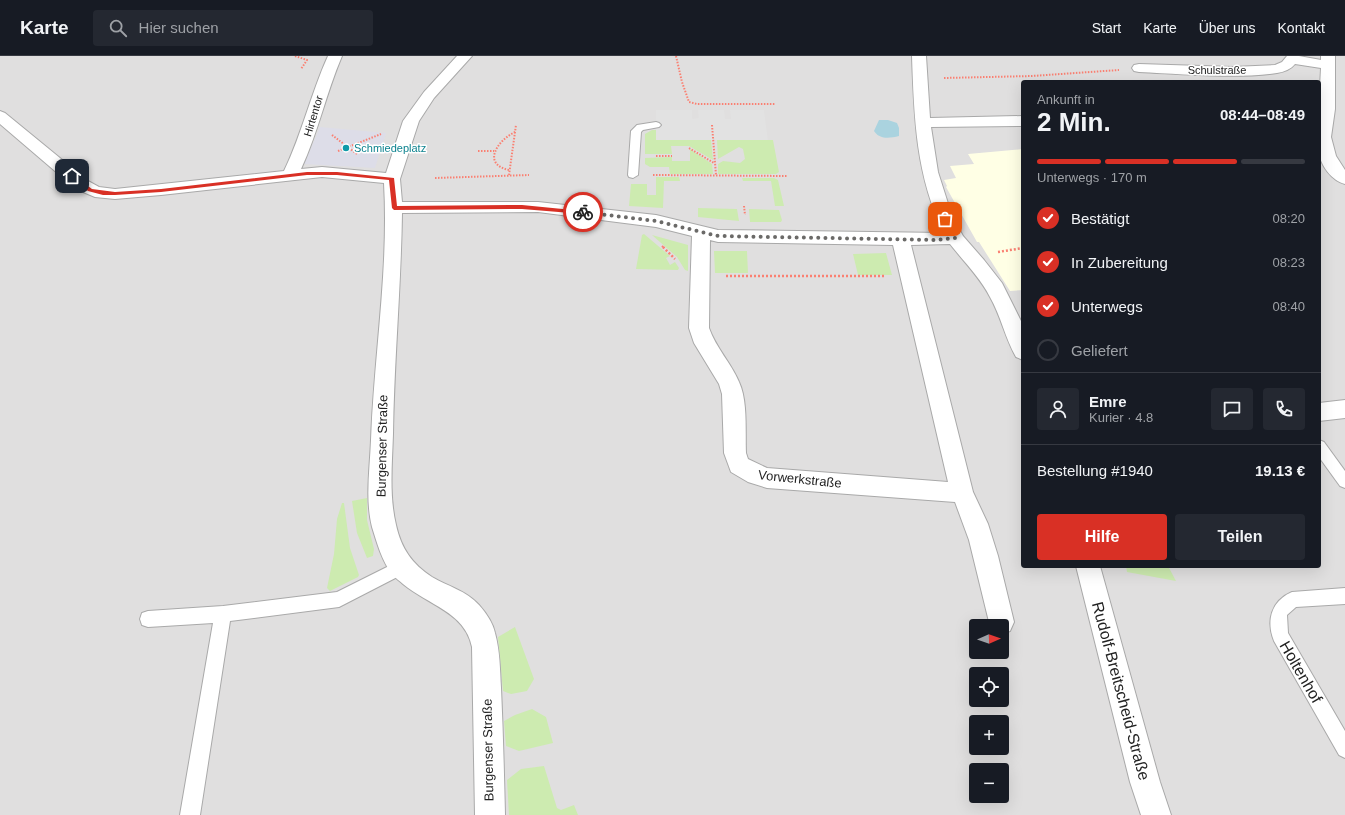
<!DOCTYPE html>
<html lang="de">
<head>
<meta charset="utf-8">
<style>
  :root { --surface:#171b24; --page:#242831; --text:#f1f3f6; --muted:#9ea1a6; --line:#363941; --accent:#d93025 }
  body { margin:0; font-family:Arial,sans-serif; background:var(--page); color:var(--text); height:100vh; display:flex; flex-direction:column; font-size:15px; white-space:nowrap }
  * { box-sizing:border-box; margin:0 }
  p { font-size:13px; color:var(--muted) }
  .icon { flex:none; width:22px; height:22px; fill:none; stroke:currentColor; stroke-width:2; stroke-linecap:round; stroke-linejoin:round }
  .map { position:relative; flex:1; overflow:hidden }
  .drawer { position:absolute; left:1021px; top:24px; width:300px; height:488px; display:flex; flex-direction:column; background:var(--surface); border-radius:4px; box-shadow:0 4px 16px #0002 }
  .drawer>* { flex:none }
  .needle { width:26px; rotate:88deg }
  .tools { position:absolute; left:969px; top:563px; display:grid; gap:8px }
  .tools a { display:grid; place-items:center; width:40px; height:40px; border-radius:4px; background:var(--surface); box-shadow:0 4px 16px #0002; font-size:20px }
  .pin { position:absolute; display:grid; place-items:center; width:34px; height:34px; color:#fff; margin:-17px; border-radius:8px; box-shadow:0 2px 6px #0006 }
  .courier { position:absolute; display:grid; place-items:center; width:40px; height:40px; margin:-20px; border:3px solid #d93025; border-radius:50%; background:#fff; color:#222; box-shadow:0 1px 5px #0007 }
  .headline em { font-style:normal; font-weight:700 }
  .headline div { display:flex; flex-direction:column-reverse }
  .headline { display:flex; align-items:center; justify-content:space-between; height:68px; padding:0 16px }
  h1 { font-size:26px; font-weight:700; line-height:30px }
  .bar { display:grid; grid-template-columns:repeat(4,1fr); gap:6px 4px; align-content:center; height:48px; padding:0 16px }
  .bar i { height:5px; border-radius:3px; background:var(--line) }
  .bar .on { background:var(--accent) }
  .bar p { grid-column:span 4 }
  .line { display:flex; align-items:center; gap:10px; padding:0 16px; border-top:1px solid var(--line) }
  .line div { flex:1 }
  .round { display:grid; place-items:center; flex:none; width:42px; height:42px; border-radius:4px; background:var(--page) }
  ol { padding:0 16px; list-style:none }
  li { display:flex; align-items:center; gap:12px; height:44px }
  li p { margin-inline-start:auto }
  li .icon { padding:4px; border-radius:50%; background:var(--accent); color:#fff; stroke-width:4 }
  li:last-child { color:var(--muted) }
  li i { width:22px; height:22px; border:2px solid var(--line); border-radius:50% }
  .primary-button { display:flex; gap:8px; margin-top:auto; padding:8px 16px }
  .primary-button a { flex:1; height:46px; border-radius:4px; background:var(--accent); color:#fff; font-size:16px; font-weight:700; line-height:46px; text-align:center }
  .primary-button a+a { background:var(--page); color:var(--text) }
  header { display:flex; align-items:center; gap:24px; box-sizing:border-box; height:56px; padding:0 20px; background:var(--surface); border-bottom:1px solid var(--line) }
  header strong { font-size:19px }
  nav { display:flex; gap:22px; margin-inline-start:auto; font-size:14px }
  .search { width:280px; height:36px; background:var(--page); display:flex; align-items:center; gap:10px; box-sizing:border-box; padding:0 14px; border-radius:4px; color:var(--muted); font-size:15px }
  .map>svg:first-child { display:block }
</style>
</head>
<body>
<header>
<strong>Karte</strong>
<div class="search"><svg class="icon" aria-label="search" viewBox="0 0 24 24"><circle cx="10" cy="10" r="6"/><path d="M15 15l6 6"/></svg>Hier suchen</div>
<nav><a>Start</a><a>Karte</a><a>Über uns</a><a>Kontakt</a></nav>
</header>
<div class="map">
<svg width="1345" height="759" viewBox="0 0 1345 759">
  <rect width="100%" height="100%" fill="#f2efe9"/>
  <path fill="#e0dfdf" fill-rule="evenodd" d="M0,0H1345V759H0ZM1023,26H1319V510H1023ZM976,570H1002V596H976ZM976,618H1002V644H976ZM976,666H1002V692H976ZM976,714H1002V740H976Z"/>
  <path fill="#ffffe5" d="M1023,93V234L1010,235L979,186H977L946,131L947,130L944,124L956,122L950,110L974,108L968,98Z"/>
  <g fill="#cdebb0">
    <path d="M652,74H656V84H711L713,104L689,90H671L672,98H645V78Z"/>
    <path d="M717,84H773L779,116L776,118H718V108L723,105L740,107L745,103L743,93L739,91L718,103Z"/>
    <path d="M690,93L712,108L713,118H670L669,111H650L645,108V102L672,101V105H690Z"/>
    <path d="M656,121H679L680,125H664L663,152L629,150L631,128H647V139H656Z"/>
    <path d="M742,122H774L778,124L784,150H775L771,125H743Z"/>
    <path d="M698,152L737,153L739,165L698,161Z"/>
    <path d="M749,153L779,154L782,164L781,166H750Z"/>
    <path d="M644,178L670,200L666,202L670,209L675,206L679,212L678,214L636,213L642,179Z"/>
    <path d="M652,179L688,189V215L685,214L677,201Z"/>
    <path d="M714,195H747L748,217H715Z"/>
    <path d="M886,197L892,219H858L853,198Z"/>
    <path d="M367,442V464L374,493L373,500L367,502L357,477L352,445Z"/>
    <path d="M342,447H344L350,492L359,519L358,521L330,535L327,532L334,498L337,463Z"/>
    <path d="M1126,510H1168L1176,525L1127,516Z"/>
    <path d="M515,571L534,623L527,635L511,638L503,635L498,581Z"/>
    <path d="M532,653L546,661L553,687L519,695L506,690L504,665L515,659Z"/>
    <path d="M544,710L557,752L561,754L574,749L578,759H509L507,724L521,713Z"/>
  </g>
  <path fill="#e2e2e2" d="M656,54H692V63L699,62L698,54H724L725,63H731L730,54H764L768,84H656Z"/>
  <path fill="#dddde8" d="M320,71L386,77L375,112L304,108Z"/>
  <path fill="#aad3df" d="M879,64H888L897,67L899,72V80C890,82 880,84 874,75Z"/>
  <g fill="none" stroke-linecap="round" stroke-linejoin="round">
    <g stroke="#a9a9a9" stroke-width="2">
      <g id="service">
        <path d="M656,66L659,67L661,69L659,71L643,74L641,76L638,119L633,122L629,121L628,119L631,75L637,69Z"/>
        <path d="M1319,384L1324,386L1345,415V432L1340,430L1319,401Z"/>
        <path d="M401,504L407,506L409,511L407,516L339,551L230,565L200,759H180L213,567L148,571L142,569L140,563L142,557L148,555L223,550L337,536Z"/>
        <path d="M1345,532V548L1296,551L1287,559L1288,577L1345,675V702L1339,699L1274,585C1266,565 1271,545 1292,536Z"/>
      </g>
    </g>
    <g stroke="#a9a9a9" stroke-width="2">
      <g id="minor">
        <path d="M328,0H342C326,37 318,77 301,113L322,111L386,117L403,65L424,36L457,0H472L434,42L419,65L400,123L402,146H538L656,159L718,174L944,177C916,121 914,61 912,0H926L930,62L1023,60V70L931,71L938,116L952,160L963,180L984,204L1002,227L1023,269V304L1016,301C1005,282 1001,260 990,241C980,221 964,206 950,188L911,189L973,436L988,468L998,500L1014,566L1010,575L1002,578V570H990L969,484L955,446L767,432L748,426L731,416L724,397L722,338L719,328L694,287L689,272L692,180L656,171L538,156L402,157C401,231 394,305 393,378C392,409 389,440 396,469C401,492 412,508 432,521C447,530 467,535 479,549C486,557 493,567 495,577C500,595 500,614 501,632C503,674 504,717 505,759H475L472,591C465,556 428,549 403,528C400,525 395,522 392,518C382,505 377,487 372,471C365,443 370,412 371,384C374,299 389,213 384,127L322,121L161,139L115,143L95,141L76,133L0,68V55L5,57L88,125L99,131L115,133L284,115C302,78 311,37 328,0ZM710,184L718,186L893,189L948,426L767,412L748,403L746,397C745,376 748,345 739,326C731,307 716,292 709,272Z"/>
        <path d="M1287,0H1299L1321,4V0H1335V53L1331,81L1336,100L1345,114V128C1332,125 1320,109 1319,96C1316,69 1320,39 1321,12L1295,8C1291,13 1284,16 1277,17C1235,23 1182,18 1139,16L1134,15L1132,12L1134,9L1139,8L1233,11L1275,9L1282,6Z"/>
        <path d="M1345,344V362L1319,365V347Z"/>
        <path d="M1076,510H1100L1160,726L1171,759H1141L1130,726Z"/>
      </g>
    </g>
    <g stroke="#fa8072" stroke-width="2" stroke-dasharray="1.5 1.5" stroke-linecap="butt">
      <path d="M295,0L307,4L301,13"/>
      <path d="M676,0L682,26L689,46L697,48H775"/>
      <path d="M944,22L1032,20L1119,14"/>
      <path d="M712,69L716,119"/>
      <path d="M332,79L357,98"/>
      <path d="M689,92L714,107"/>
      <path d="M338,95L381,78"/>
      <path d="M478,95H494"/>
      <path d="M656,100H672"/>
      <path d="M509,114C481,108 498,84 515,76"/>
      <path d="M509,119L516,69"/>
      <path d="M653,119L787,120"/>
      <path d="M435,122L529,119"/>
      <path d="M744,150L745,159"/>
      <path d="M662,190L664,192"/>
      <path d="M1021,192H1023"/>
    </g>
    <g stroke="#fa8072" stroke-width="2.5" stroke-dasharray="2 2" stroke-linecap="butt">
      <path d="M663,191L675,203"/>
      <path d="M998,196L1023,192"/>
      <path d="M726,220H885"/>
    </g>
    <use href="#service" fill="#fff" fill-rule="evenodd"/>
    <use href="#minor" fill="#fff" fill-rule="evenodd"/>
  </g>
  <path fill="#d93025" d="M307,116H337L394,122L397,150L522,149L583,155L585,156L583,158L522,153L394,154L392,152L389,124L337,119H307L161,136L115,139H103L88,135L69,120L73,119L92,133L115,136L161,133Z"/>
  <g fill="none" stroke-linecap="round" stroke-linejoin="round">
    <path stroke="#6b6a68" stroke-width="4" stroke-dasharray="0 7.2" d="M583,156L656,165L718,180L935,184L955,182L945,163"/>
  </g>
  <circle fill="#0f9aa8" stroke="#fff" stroke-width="1.5" cx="346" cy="92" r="4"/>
  <g text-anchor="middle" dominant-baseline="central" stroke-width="3" stroke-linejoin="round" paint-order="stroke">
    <g font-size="11" fill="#222" stroke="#fff">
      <text x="1217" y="14">Schulstraße</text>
      <text transform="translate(313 60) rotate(-73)">Hirtentor</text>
    </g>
    <g font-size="11" fill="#0d838f" stroke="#fff" text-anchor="start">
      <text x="354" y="92">Schmiedeplatz</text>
    </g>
    <g font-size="13" fill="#222" stroke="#fff">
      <text transform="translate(382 390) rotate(-89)">Burgenser Straße</text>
      <text transform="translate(800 423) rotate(6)">Vorwerkstraße</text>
      <text transform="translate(488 694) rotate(-91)">Burgenser Straße</text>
    </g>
    <g font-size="16" fill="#222" stroke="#fff">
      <text transform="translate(1301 616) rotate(60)">Holtenhof</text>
      <text transform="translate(1121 635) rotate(75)">Rudolf-Breitscheid-Straße</text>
    </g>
  </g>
</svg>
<div class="tools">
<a><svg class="needle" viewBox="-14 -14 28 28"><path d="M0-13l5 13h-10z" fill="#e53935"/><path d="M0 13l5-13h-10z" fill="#9ea1a6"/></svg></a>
<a><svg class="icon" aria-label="locate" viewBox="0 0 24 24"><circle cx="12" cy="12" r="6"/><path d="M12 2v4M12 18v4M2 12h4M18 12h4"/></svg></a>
<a>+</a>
<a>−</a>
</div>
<div class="pin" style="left:945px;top:163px;background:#ea580c"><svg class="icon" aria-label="bag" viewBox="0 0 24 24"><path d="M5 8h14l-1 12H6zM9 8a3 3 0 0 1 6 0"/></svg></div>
<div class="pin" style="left:72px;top:120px;background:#1f2937"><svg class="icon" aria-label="home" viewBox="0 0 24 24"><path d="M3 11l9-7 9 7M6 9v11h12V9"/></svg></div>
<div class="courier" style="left:583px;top:156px"><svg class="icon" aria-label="bike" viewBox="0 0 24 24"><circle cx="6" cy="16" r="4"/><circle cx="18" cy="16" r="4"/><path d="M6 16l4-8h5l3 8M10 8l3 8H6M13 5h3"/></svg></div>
<section class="drawer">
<div class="headline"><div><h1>2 Min.</h1><p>Ankunft in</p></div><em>08:44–08:49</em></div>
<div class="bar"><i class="on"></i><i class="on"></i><i class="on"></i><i></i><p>Unterwegs · 170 m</p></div>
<ol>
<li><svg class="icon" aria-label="check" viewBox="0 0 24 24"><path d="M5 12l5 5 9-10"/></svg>Bestätigt<p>08:20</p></li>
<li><svg class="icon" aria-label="check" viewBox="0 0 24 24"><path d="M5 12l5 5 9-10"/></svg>In Zubereitung<p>08:23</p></li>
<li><svg class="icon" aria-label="check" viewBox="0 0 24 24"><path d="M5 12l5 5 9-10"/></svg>Unterwegs<p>08:40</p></li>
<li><i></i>Geliefert</li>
</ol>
<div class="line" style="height:72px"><a class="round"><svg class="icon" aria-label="person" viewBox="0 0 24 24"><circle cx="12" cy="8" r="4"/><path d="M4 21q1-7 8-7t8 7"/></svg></a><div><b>Emre</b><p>Kurier · 4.8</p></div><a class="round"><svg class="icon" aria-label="chat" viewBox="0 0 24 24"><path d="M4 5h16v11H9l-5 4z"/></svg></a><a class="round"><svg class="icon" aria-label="phone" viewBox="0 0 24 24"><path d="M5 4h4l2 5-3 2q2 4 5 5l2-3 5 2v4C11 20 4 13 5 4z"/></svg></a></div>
<div class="line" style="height:52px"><div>Bestellung #1940</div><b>19.13 €</b></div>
<div class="primary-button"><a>Hilfe</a><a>Teilen</a></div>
</section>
</div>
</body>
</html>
